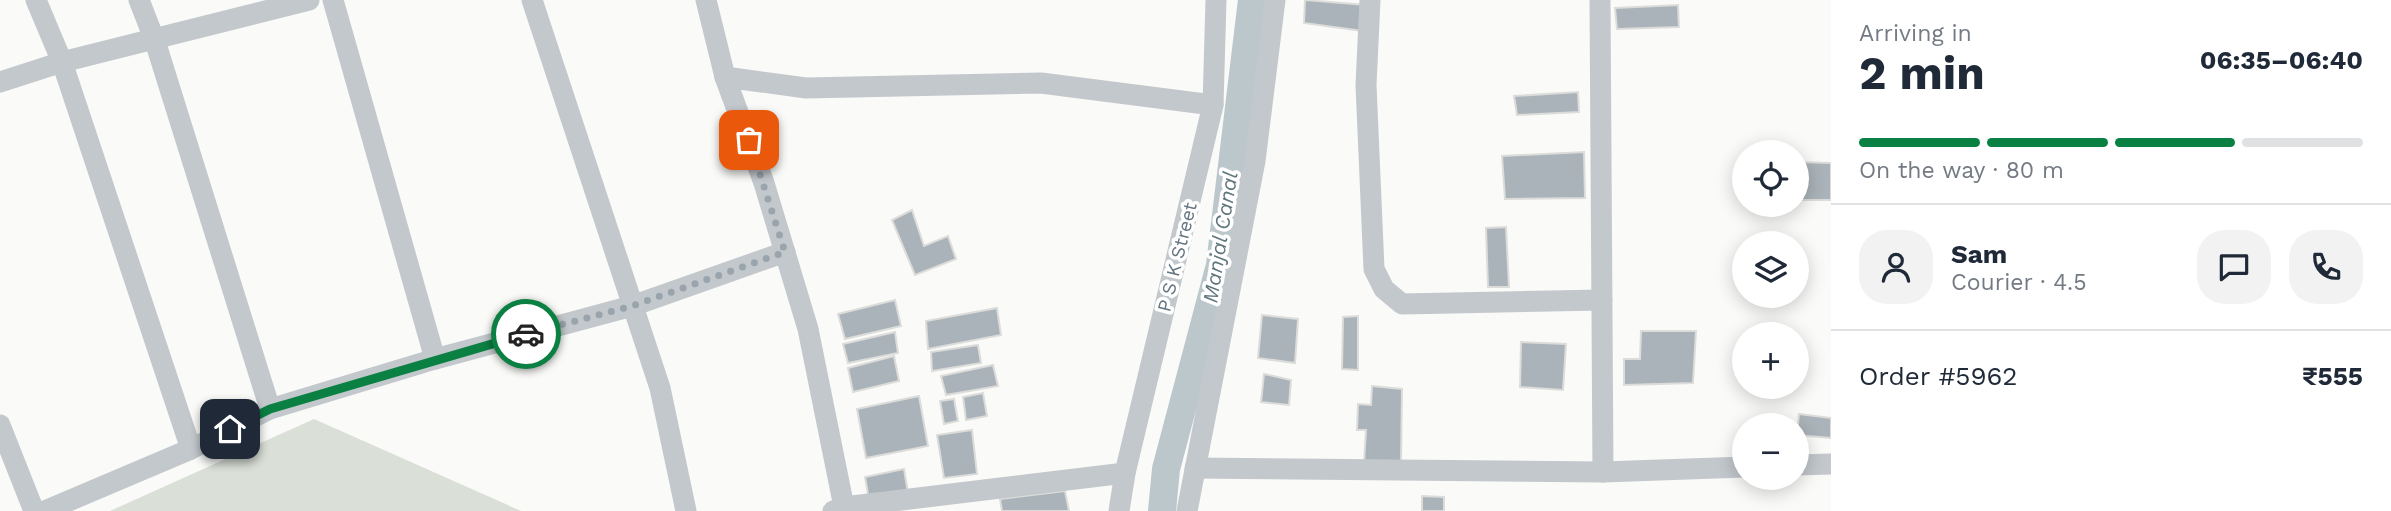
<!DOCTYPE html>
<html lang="en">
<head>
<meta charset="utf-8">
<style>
  :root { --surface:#fff; --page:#f2f2f3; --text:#1f2937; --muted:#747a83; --line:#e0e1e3; --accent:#0b8043 }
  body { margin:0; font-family:"Work Sans",sans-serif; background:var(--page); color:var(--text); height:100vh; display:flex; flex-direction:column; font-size:26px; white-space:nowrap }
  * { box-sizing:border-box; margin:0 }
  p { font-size:23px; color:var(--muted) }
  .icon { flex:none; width:38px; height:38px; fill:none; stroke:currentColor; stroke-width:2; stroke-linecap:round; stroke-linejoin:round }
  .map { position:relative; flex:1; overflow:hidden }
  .details { display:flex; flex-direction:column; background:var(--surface); width:560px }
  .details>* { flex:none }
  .tools { position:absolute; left:1732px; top:140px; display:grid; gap:14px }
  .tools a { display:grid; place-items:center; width:77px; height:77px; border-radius:50%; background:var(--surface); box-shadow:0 4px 18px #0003; font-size:35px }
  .pin { position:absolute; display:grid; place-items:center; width:60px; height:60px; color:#fff; margin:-30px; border-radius:14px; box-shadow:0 4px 10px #0006 }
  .courier { position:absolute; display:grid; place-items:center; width:70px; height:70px; margin:-35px; border:5px solid #0b8043; border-radius:50%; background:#fff; color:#222; box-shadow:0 2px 9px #0007 }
  .summary em { font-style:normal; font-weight:700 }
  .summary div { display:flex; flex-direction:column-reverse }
  .summary { display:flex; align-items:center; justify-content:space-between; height:119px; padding:0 28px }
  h1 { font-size:46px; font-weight:700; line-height:52px }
  .bar { display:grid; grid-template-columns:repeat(4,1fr); gap:10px 7px; align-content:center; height:84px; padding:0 28px }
  .bar i { height:9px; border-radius:5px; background:var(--line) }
  .bar .on { background:var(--accent) }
  .bar p { grid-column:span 4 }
  .line { display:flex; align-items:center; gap:18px; padding:0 28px; border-top:2px solid var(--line) }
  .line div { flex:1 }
  .round { display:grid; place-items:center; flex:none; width:74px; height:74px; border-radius:28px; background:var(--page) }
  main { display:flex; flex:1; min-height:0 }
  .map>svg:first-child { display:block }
</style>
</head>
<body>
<main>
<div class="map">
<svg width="1831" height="511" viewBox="0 0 1831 511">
  <rect width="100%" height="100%" fill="#fafaf8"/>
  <path fill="#dadfd7" d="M314,419L521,511H110Z"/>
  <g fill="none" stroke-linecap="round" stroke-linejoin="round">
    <path stroke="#bbc7cb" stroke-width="28" d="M1162,511L1166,469L1220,265L1252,0"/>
  </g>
  <g fill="#aab3b9" stroke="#dcdcda" stroke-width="2">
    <path d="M1305,0L1366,5L1363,31L1304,23Z"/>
    <path d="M1678,5L1679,27L1617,29L1615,8Z"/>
    <path d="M1578,92L1579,112L1517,115L1514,96Z"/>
    <path d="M1584,152L1585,198L1505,199L1502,156Z"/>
    <path d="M1797,162L1831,163V200H1797Z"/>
    <path d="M912,210L924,246L948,236L956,259L915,275L892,220Z"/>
    <path d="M1506,227L1509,287H1488L1486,228Z"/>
    <path d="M895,300L901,326L845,339L838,314Z"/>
    <path d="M997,308L1001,335L928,349L926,321Z"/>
    <path d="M1262,315L1298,319L1295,363L1258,358Z"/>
    <path d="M1358,316V370L1342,369L1343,317Z"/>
    <path d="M1641,331H1696L1693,383L1624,385V359H1640Z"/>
    <path d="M895,332L898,353L848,363L843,344Z"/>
    <path d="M1521,342L1566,344L1563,390L1520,387Z"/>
    <path d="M978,345L981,363L932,371L931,352Z"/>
    <path d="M894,356L899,381L853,392L848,368Z"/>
    <path d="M993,365L998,386L946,395L941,376Z"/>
    <path d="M1264,374L1291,380L1289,405L1261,402Z"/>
    <path d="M1372,386L1402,389L1401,464L1364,463L1366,430H1357L1358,404L1371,405Z"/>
    <path d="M983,393L987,416L966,420L963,397Z"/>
    <path d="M919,396L928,446L866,458L857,409Z"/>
    <path d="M954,399L958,421L944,424L940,401Z"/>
    <path d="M1799,414L1831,418V438L1797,435Z"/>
    <path d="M972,430L977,474L944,478L937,435Z"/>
    <path d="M904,469L908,493L869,500L865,477Z"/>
    <path d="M1065,491L1069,511H1002L1000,499Z"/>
    <path d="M1422,496L1444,497V511H1422Z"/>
  </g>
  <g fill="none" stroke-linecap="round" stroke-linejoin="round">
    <g stroke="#c3c8cc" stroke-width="21">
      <path d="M36,0L62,62L191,449"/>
      <path d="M139,0L155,41L270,409"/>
      <path d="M532,0L660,388L686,511"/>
      <path d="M706,0L725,77L764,183L808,329L844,507L833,511"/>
      <path d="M1370,0L1366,85L1374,269L1384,289L1402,304L1602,300"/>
      <path d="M1600,0L1603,472"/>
      <path d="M725,77L806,88L1041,83L1213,105"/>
      <path d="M0,82L62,62L309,0"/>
      <path d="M435,359L632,306L785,252"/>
      <path d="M0,425L34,511"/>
      <path d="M1797,465L1831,464"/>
      <path d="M1195,468L1603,472L1745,467"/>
      <path d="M844,507L1125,473"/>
      <path d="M45,511L191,449L270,409L435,359L333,0"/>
      <path d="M1119,511L1125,473L1213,105L1216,0"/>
      <path d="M1187,511L1255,161L1275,0"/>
    </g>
  </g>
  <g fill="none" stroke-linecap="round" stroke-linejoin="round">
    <path stroke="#99a4ac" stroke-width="7" stroke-dasharray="0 12.6" d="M526,334L632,306L785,252L749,140"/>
    <path stroke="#0b8043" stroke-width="9" d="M230,429L270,409L526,334"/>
  </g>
  <g text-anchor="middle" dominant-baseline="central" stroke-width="7" stroke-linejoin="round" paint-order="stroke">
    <g font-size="19" fill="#657683" stroke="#fff">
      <text transform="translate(1177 257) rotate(-76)">P S K Street</text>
    </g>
    <g font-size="21" font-style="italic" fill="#60757c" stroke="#fff">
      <text transform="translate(1220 237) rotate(-81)">Manjal Canal</text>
    </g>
  </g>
</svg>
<div class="tools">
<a><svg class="icon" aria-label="locate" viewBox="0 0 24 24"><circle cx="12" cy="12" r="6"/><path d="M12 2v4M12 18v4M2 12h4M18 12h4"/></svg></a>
<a><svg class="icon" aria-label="layers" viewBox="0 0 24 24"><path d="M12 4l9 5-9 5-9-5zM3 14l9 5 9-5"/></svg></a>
<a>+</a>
<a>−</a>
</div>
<div class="pin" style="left:749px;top:140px;background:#ea580c"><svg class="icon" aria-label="bag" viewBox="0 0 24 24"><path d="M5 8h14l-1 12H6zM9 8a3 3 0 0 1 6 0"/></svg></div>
<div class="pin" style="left:230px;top:429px;background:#1f2937"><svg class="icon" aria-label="home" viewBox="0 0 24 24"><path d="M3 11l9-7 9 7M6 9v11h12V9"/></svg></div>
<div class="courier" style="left:526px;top:334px"><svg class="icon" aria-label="car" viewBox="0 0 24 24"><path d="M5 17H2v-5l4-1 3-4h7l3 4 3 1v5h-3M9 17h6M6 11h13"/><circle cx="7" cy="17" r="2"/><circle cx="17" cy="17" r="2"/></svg></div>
</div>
<section class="details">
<div class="summary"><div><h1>2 min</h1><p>Arriving in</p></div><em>06:35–06:40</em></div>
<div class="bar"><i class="on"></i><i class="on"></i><i class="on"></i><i></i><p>On the way · 80 m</p></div>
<div class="line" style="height:126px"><a class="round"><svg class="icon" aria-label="person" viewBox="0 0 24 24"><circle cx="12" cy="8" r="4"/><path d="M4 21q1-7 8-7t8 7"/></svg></a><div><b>Sam</b><p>Courier · 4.5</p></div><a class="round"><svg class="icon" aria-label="chat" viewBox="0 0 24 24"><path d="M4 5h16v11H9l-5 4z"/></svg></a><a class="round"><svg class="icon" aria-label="phone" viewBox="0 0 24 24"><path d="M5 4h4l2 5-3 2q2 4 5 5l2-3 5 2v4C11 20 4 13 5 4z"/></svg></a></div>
<div class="line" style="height:91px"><div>Order #5962</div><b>₹555</b></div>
</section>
</main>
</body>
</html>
